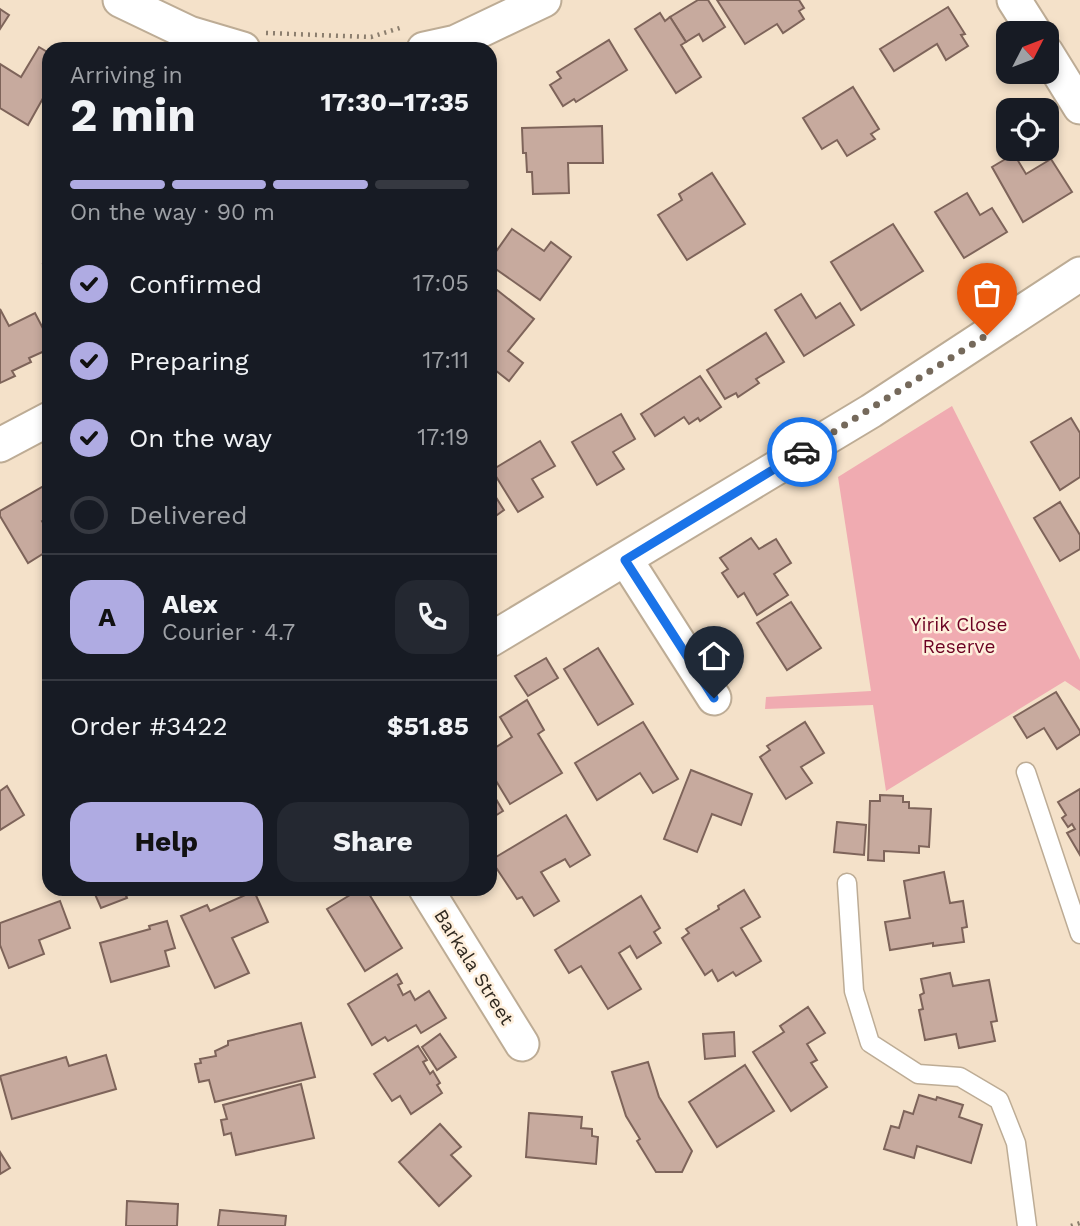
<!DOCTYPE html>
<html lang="en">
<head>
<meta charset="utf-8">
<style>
  :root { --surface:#171b24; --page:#242831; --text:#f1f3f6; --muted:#9ea1a6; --line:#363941; --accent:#afabe2 }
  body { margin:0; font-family:"Work Sans",sans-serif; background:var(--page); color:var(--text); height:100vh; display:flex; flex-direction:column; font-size:26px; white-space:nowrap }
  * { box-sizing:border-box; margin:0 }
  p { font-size:23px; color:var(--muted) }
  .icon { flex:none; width:38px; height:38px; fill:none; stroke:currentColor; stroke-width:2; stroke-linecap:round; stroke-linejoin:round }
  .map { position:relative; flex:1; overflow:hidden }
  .drawer { position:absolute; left:42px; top:42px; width:455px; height:854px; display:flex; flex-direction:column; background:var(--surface); border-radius:21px; box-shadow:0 4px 10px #0003 }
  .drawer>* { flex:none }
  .needle { width:46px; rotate:48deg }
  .tools { position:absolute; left:996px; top:21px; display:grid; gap:14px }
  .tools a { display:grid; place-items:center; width:63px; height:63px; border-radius:14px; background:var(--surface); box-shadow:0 4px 10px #0003; font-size:35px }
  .pin { position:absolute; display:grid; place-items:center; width:60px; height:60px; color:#fff; margin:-72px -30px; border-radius:50% 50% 50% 0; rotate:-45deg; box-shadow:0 0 7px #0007 }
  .pin .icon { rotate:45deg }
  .courier { position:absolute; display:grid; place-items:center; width:70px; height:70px; margin:-35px; border:5px solid #1a73e8; border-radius:50%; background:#fff; color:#222; box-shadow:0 2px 9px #0007 }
  .overview em { font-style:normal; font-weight:700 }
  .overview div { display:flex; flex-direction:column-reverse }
  .overview { display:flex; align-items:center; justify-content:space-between; height:119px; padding:0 28px }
  h1 { font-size:46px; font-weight:700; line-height:52px }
  .bar { display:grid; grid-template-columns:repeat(4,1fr); gap:10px 7px; align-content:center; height:84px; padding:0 28px }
  .bar i { height:9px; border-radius:5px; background:var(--line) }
  .bar .selected { background:var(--accent) }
  .bar p { grid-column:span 4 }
  .line { display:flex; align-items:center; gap:18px; padding:0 28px; border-top:2px solid var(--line) }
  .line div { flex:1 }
  .round { display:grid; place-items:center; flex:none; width:74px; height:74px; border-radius:21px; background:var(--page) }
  ol { padding:0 28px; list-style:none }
  li { display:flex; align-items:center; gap:21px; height:77px }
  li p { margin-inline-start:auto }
  li .icon { padding:7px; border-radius:50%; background:var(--accent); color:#111; stroke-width:4 }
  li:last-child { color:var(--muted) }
  li i { width:38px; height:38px; border:4px solid var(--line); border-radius:50% }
  .primary-button { display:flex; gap:14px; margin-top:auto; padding:14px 28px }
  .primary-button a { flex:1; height:80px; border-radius:21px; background:var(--accent); color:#111; font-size:28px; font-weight:700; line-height:80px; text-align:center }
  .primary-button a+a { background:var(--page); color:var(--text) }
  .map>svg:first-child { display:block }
</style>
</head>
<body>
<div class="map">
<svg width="1080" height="1226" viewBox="0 0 1080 1226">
  <rect width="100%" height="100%" fill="#f4e1c9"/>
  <path fill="#f0abb1" d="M952,406L1080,660V691L1065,681L886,791L873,705L765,709L766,697L871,691L838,477Z"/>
  <g fill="#c7aa9e" stroke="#7e645a" stroke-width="2">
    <path d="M698,0H708L725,27L703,41L699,34L686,42L670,17Z"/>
    <path d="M717,0H799L804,8L799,11L804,19L783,33L777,24L745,44Z"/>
    <path d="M948,7L965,34L961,35L968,46L946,60L937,44L894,71L880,49Z"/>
    <path d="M0,9L9,15L0,29Z"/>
    <path d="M660,13L665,21L670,17L686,42L681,45L701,77L676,93L635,29Z"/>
    <path d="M609,40L627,70L576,102L574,99L563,106L550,85L561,78L557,72Z"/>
    <path d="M39,47L49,53V92L47,91L28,125L0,108V64L21,77Z"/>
    <path d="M853,87L879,129L871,134L875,139L847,156L837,140L822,149L803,118Z"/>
    <path d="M602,126L603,163H568L569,193L533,194L532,172H527L526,153H523L522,128Z"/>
    <path d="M1014,154L1026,174L1051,159L1072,192L1023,222L992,167Z"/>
    <path d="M712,173L745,224L687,260L658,215L682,200L679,194Z"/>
    <path d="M967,193L980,215L992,208L1007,232L964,258L935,212Z"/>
    <path d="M893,224L923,271L861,310L831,262Z"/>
    <path d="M512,229L544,251L551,242L571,257L540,300L490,265V260Z"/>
    <path d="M49,262V279L43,264Z"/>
    <path d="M497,290L534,319L508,351L523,363L509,381L490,366V298Z"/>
    <path d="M801,294L816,318L840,303L854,325L804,356L775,310Z"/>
    <path d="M0,309L9,326L35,313L49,340V349L29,358L31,362L12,371L15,376L0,383Z"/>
    <path d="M766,333L784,362L756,379L759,383L738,397L736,393L725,399L707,370Z"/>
    <path d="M700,376L721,407L700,421L698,418L689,424L684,417L655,436L641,414Z"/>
    <path d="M621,414L635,439L613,452L624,469L597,485L572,442Z"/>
    <path d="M1071,418L1080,433V477L1060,490L1031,442Z"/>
    <path d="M540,441L555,466L532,479L543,497L518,512L492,470Z"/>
    <path d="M49,483V517L42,521L49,533V550L28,563L0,516V511Z"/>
    <path d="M490,488L504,510L490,520Z"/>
    <path d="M1060,502L1080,535V549L1060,561L1034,518Z"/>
    <path d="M751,538L759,549L776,539L791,563L774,574L788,595L757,615L744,593L738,597L722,573L728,569L720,558Z"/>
    <path d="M791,602L821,648L787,670L757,623Z"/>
    <path d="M598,648L633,704L598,725L564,669Z"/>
    <path d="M546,658L558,678L528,696L515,676Z"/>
    <path d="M1056,692L1080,731V734L1057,749L1044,728L1027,738L1014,717Z"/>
    <path d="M527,700L544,730L538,734L562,773L510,804L490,771V751L512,737L500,717Z"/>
    <path d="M643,722L678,779L653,793L640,773L597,800L575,763Z"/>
    <path d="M805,722L824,753L801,767L812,783L786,799L760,757L770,750L767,746Z"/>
    <path d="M691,770L752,794L741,825L712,814L697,852L664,839Z"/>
    <path d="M7,786L24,815L0,830V791Z"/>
    <path d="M490,789L503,811L490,819Z"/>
    <path d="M1080,789V855L1067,833L1075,829L1072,824L1068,827L1062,818L1066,815L1058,802Z"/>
    <path d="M880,795L903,796V802H909V808L931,809L929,847L919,846V853L884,851V861L868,860L870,801H880Z"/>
    <path d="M566,815L590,855L570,867L565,859L541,872L559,901L534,916L522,897L517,899L491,860Z"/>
    <path d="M837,822L866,825L864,855L834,852Z"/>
    <path d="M944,872L950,903L963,901L967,927L962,928L964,942L933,946V943L890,950L885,922L910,918L904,881Z"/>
    <path d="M100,889H140L126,896L127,898L101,908L94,892Z"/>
    <path d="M360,889H366L402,948L365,971L327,909Z"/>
    <path d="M744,890L760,917L741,928L761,961L736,976L733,972L718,981L712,970L705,975L682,938L689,933L686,929L719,909L718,906Z"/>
    <path d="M254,891L268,922L232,938L249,973L215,988L181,916L207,905L210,911Z"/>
    <path d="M641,896L660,928L654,932L661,943L637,958L630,946L619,953L641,989L608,1009L581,966L569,973L555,950Z"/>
    <path d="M60,901L70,928L39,940L44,954L9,968L0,945V923Z"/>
    <path d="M167,921L175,948L165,951L169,966L111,982L100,943L150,929L149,926Z"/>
    <path d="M950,973L953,986L989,980L997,1021L991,1022L995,1041L959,1048L956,1034L925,1040L919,1010L923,1009L920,995L924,993L921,979Z"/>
    <path d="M397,974L402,983L398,985L403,995L410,991L415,1000L429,991L446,1018L421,1033L416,1025L388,1041L385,1037L372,1045L348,1004Z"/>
    <path d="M808,1007L825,1033L807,1044L817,1060L811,1063L827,1087L791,1111L753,1052L784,1032L780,1026Z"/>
    <path d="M301,1023L315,1077L215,1102L209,1080L199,1082L195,1064L201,1063L200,1059L216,1056L215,1051L228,1045V1041Z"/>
    <path d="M734,1032L735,1056L705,1059L703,1034Z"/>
    <path d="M440,1034L456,1057L437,1070L422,1047Z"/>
    <path d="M418,1046L427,1060L423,1062L430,1074L433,1071L440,1083L437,1085L442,1093L411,1114L400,1096L392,1101L374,1074Z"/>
    <path d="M106,1055L116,1089L12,1119L0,1076L66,1057L69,1066Z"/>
    <path d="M648,1062L659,1097L692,1151L682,1172H656L637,1141L640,1139L626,1116L612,1072Z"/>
    <path d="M745,1065L774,1111L717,1147L689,1102Z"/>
    <path d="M301,1084L314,1138L236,1155L231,1133L224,1135L221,1120L227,1119L223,1105Z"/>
    <path d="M919,1095L936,1100L937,1097L963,1105L959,1117L982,1125L971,1163L917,1146L914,1158L884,1149L891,1126L899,1128L904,1111L913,1114Z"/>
    <path d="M529,1113L582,1117L581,1128L592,1129V1136L598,1137L596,1164L526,1157Z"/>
    <path d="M440,1124L461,1147L451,1155L471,1176L439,1206L399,1162Z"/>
    <path d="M0,1152L10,1168L0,1174Z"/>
    <path d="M127,1201L178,1204L177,1226H126Z"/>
    <path d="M220,1210L286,1216L285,1226H218Z"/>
  </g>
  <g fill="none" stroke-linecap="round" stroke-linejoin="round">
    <g stroke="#bdac95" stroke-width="21">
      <g id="service">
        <path d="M1026,772L1080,934"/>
        <path d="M847,883L854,991L870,1043L918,1074L960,1077L999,1100L1016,1143L1027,1226"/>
      </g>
    </g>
    <g stroke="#bdac95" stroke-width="37">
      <g id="minor">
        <path d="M120,0L189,33L243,49"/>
        <path d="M1014,0L1035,33"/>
        <path d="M424,49L456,42L544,0"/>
        <path d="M1046,52L1080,107"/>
        <path d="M0,445L49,419"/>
        <path d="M626,560L714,698"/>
        <path d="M490,640L871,411L1080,274"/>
        <path d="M426,889L522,1044"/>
      </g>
    </g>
    <g stroke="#8b7e6e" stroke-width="4.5" stroke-dasharray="2 5" stroke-linecap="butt">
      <path d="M266,33L371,37L403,27"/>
      <path d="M1071,1226L1080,1223"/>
    </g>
    <use href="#service" stroke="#fff" stroke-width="18"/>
    <use href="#minor" stroke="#fff" stroke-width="33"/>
  </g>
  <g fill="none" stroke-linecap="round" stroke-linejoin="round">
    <path stroke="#75695b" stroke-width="7" stroke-dasharray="0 12.6" d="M802,452L987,335"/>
    <path stroke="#1a73e8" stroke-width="9" d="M714,698L625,560L802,452"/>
  </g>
  <g text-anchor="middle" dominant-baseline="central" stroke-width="5" stroke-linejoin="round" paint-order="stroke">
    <g font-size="19" fill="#6b0122" stroke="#feefdc">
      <text x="959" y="624">Yirik Close<tspan x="959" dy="22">Reserve</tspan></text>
    </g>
    <g font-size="19" fill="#302920" stroke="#feefdc">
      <text transform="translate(474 967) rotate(58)">Barkala Street</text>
    </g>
  </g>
</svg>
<div class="tools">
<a><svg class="needle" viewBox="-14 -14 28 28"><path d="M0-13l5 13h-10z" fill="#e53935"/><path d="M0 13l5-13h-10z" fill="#9ea1a6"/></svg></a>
<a><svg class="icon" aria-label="locate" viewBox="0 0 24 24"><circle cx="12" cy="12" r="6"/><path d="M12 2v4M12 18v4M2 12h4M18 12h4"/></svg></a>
</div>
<div class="pin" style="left:987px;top:335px;background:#ea580c"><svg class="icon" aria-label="bag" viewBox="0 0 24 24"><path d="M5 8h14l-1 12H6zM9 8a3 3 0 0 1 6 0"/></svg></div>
<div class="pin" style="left:714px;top:698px;background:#1f2937"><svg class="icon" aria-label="home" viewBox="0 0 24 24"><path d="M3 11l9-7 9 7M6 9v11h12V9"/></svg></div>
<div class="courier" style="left:802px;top:452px"><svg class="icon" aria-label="car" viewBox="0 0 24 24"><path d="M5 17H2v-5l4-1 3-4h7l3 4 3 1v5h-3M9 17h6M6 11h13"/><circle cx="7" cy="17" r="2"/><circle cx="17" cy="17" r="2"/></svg></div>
<section class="drawer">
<div class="overview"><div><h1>2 min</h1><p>Arriving in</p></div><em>17:30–17:35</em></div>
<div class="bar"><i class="selected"></i><i class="selected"></i><i class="selected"></i><i></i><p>On the way · 90 m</p></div>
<ol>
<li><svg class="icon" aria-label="check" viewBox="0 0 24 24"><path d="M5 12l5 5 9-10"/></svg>Confirmed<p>17:05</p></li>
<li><svg class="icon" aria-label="check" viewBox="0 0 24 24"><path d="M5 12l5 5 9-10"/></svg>Preparing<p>17:11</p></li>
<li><svg class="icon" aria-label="check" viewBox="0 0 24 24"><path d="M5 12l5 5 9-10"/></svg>On the way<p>17:19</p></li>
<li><i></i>Delivered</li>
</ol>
<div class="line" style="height:126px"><b class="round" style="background:var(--accent);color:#111">A</b><div><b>Alex</b><p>Courier · 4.7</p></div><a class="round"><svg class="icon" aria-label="phone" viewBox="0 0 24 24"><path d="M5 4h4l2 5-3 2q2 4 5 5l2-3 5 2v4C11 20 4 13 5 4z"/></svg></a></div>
<div class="line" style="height:91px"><div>Order #3422</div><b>$51.85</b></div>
<div class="primary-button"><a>Help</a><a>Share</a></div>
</section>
</div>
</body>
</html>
